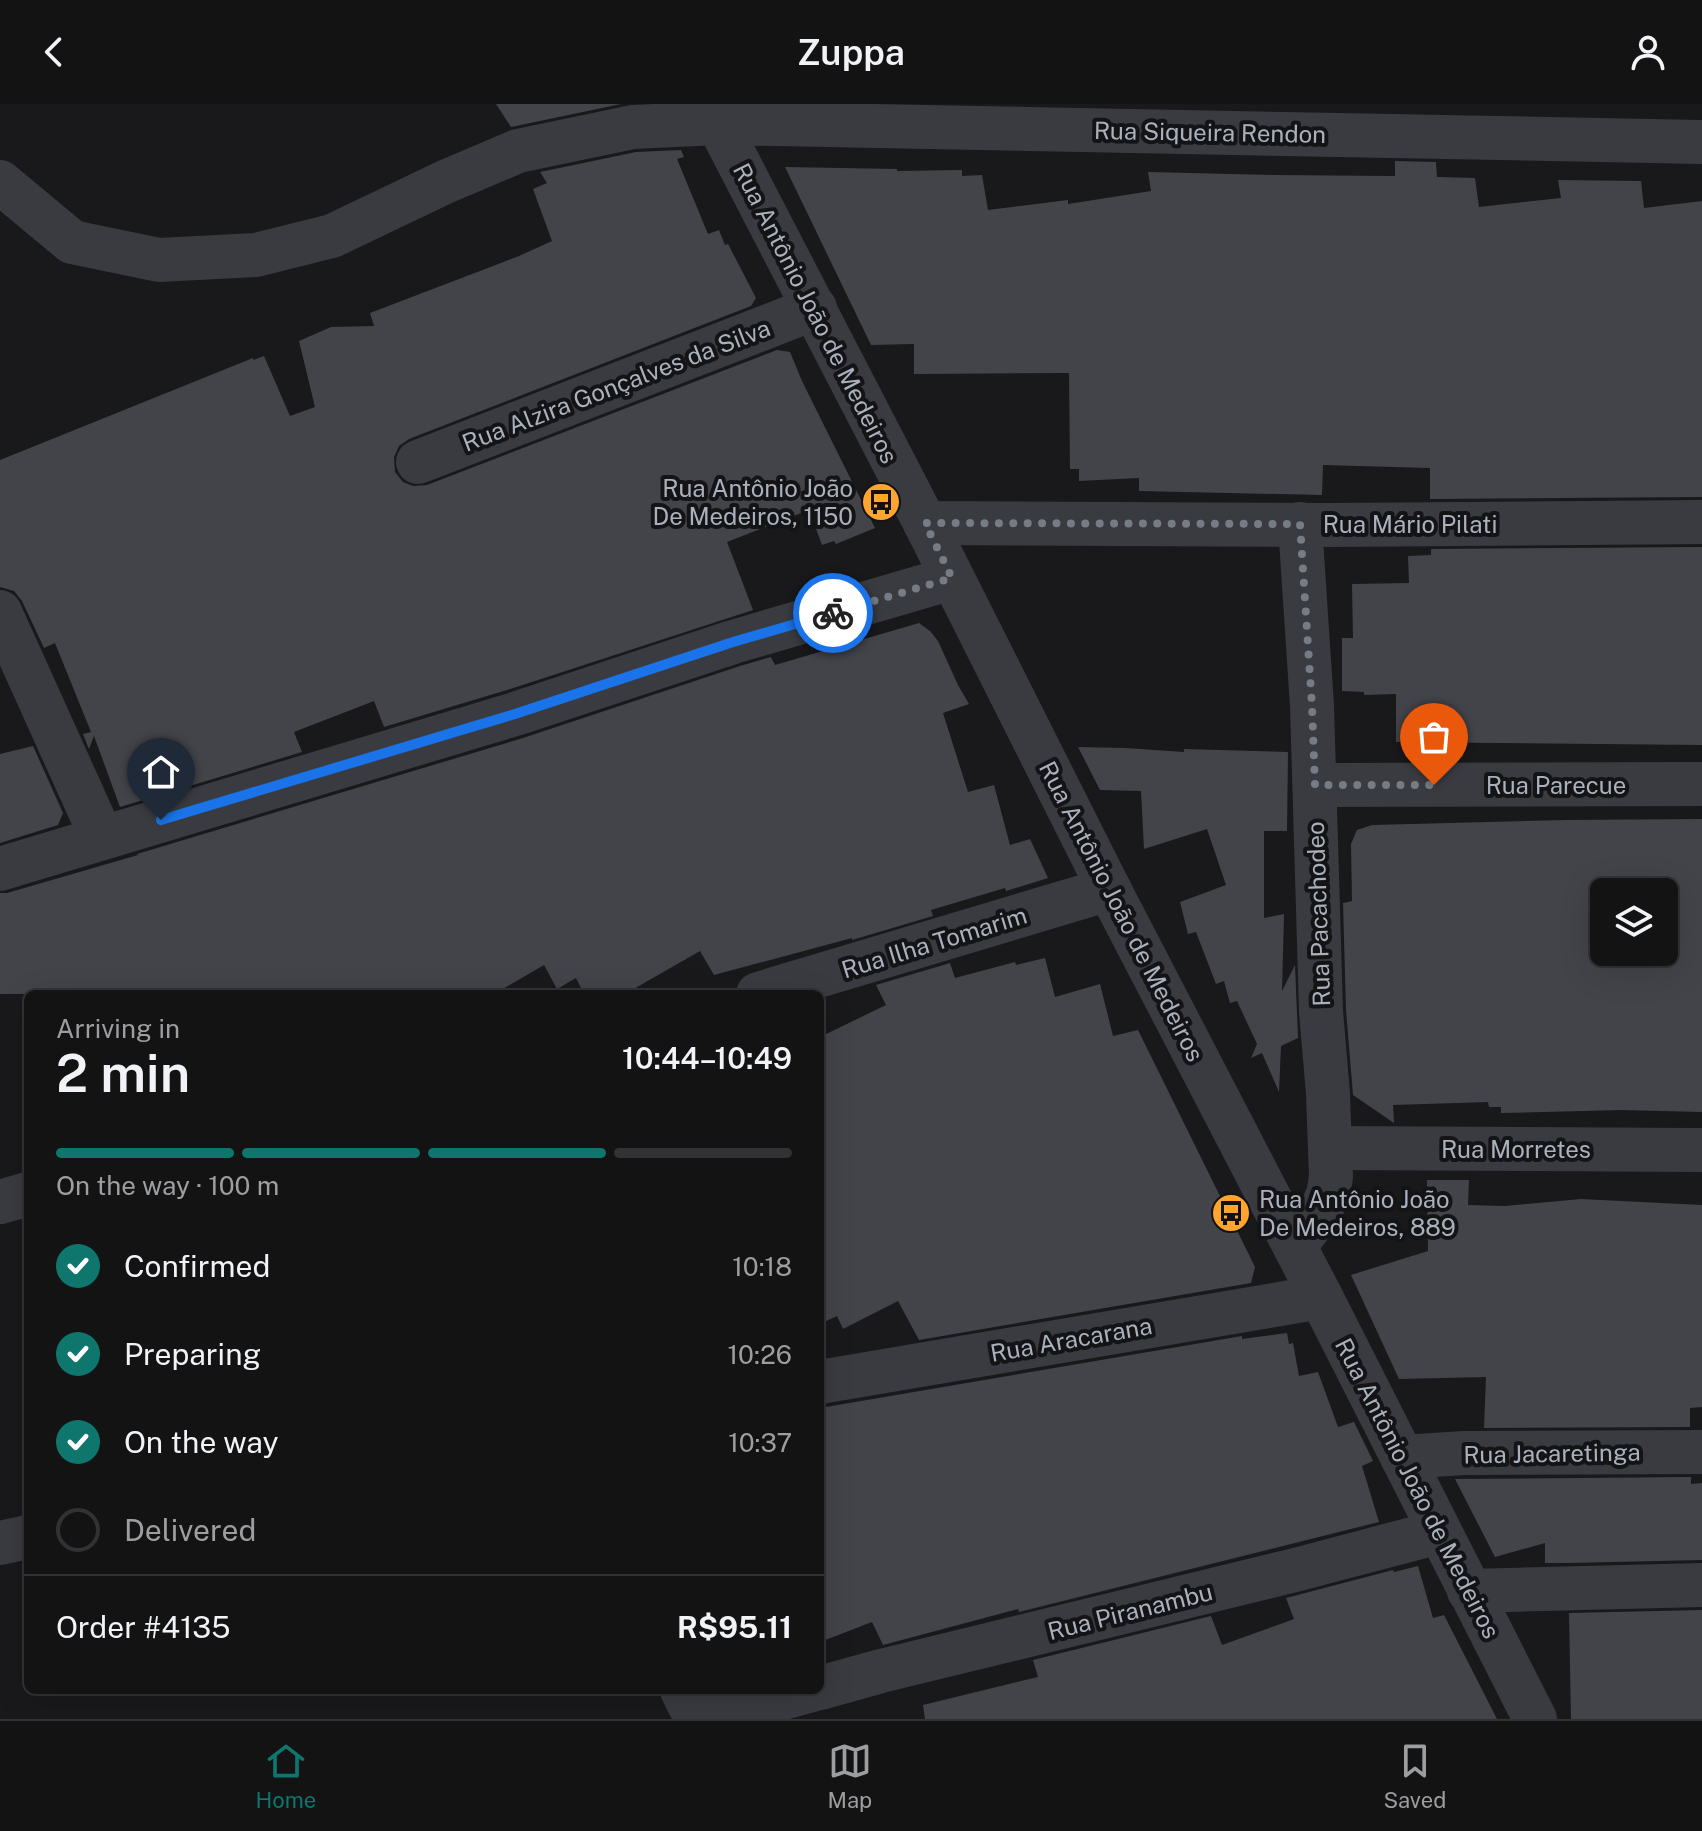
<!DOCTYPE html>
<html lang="en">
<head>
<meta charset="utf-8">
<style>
  :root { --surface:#131314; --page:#202022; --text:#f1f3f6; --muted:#9d9ea0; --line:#323234; --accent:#0f766e }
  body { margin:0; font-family:"Public Sans",sans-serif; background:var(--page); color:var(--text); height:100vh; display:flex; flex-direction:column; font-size:30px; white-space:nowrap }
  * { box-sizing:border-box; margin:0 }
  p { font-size:26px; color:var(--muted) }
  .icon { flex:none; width:44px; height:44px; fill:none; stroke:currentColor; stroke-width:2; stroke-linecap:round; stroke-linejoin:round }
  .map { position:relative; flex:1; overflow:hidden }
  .panel { position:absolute; left:24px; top:886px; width:800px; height:704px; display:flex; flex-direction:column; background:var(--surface); border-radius:12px; box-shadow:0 8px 32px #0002,0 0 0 2px var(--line) }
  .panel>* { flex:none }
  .buttons { position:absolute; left:1590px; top:774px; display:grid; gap:16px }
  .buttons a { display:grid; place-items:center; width:88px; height:88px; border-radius:12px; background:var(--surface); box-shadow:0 8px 32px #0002,0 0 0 2px var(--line); font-size:40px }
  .pin { position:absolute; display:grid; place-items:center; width:68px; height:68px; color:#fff; margin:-82px -34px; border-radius:50% 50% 50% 0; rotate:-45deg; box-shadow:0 0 8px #0007 }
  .pin .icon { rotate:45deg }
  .courier { position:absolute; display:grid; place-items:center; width:80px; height:80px; margin:-40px; border:6px solid #1a73e8; border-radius:50%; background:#fff; color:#222; box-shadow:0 2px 10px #0007 }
  .head em { font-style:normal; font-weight:600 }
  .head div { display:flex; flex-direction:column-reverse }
  .head { display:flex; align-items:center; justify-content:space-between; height:136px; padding:0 32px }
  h1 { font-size:52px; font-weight:600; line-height:60px }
  .bar { display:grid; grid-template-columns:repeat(4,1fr); gap:12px 8px; align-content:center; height:96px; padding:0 32px }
  .bar i { height:10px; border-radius:6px; background:var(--line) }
  .bar .active { background:var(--accent) }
  .bar p { grid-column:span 4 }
  .line { display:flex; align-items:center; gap:20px; padding:0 32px; border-top:2px solid var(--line) }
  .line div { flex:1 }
  ol { padding:0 32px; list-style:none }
  li { display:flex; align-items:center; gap:24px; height:88px }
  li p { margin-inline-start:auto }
  li .icon { padding:8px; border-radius:50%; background:var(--accent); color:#fff; stroke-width:4 }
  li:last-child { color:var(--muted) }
  li i { width:44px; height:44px; border:4px solid var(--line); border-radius:50% }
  header { display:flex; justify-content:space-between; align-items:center; height:104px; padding:0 32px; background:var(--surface); font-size:36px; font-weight:600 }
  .menu { display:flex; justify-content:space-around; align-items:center; height:112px; border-top:2px solid var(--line); background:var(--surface); font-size:22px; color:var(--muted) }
  .menu a { display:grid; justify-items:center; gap:4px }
  .menu .active { color:var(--accent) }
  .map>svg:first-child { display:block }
</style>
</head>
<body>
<header><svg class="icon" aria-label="back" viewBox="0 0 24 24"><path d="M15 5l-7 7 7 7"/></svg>Zuppa<svg class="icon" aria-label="person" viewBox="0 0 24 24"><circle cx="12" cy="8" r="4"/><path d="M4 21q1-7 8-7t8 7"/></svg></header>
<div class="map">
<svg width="1702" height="1615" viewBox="0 0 1702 1615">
  <rect width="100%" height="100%" fill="#19191b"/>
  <g fill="#434449" fill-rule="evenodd">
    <path d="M496,0H621L511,23Z"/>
    <path d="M681,46L684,53L677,55L708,130L719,126L725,141L728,140L756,194L751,202L409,335L399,342L394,353L395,368L403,378L413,382L427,381L777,246L790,248L802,277L875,424L836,440L834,437L822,441L809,406L727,438L753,506L507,586L384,623L374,597L294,628L302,648L120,703L94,632L89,645L83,630L91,628L55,539L44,544L22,497L14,487L0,483V356L253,254V256L264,252L290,312L315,303L299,237L331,223L374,222L370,209L519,152L552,137L533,85L547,79L540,68L636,48Z"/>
    <path d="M1395,57L1436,58L1437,73L1475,74L1479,103L1561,94L1558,76L1641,77L1644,104L1702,97V393L1430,395V364L1323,361L1322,391L1139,387V374L1079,377V365H1070L1069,269L914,270V240L871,241L785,63L897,65V67L962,66V72L982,71L988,106L1068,96V100L1151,87L1148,68L1272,71L1395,72Z"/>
    <path d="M1702,443V641L1396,638V590L1364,591V588L1342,587V534H1353L1352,480L1409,479L1408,452L1431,451V445Z"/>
    <path d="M919,519L930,527L938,537L958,581L969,600L943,609L968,688L994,681L1010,741L1030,735L1048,774L1006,787L1005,784L931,806L933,812L852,836V834L714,871L700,847L625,890H584L576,874L557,885L544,861L494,890H0V789H7L138,751L137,750L523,634L740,562L771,553L775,561Z"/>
    <path d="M33,642L63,709L58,721L0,739V650Z"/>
    <path d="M1078,643L1125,644L1184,648V645L1288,648L1287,727H1264V814L1284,810L1282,887L1295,861L1298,934L1281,942L1279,988L1262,949L1251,954L1257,940L1237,897L1230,899L1224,877L1216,880L1196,828L1188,830L1180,798L1226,781L1207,725L1144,745L1141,687L1100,686Z"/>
    <path d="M1702,715V1008L1622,1006L1501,1009V1003H1489L1488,998L1393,1001L1394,1019L1353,991L1346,906L1343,799L1352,797L1351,740L1357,726L1372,721L1566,716ZM1604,788H1664V848H1604Z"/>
    <path d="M1045,854L1055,893L1100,880L1113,932L1138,926L1255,1163L1251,1179L919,1236L898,1197L843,1225L837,1212L820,1220V933L886,901L876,881L950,859L955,874L1015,858L1016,861Z"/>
    <path d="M1427,1076H1469L1468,1101L1505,1102L1581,1095L1702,1101V1303L1690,1304V1323L1484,1324L1486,1273L1399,1275L1351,1171L1428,1147Z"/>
    <path d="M1287,1229L1289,1240L1293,1239L1299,1272L1318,1268L1338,1323L1354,1318L1373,1357L1362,1362L1379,1418L1019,1508L1018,1505L883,1541L872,1518L820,1538V1304L1242,1232V1235Z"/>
    <path d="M1691,1373V1380L1702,1379V1456L1568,1459H1545V1439L1495,1453L1455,1375Z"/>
    <path d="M1418,1462L1433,1514L1444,1511L1497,1615H925L923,1601L1038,1573L1033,1556L1211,1512L1222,1541L1294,1515L1286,1494L1393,1466L1394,1468Z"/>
    <path d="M1702,1506V1615H1571L1569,1509Z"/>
  </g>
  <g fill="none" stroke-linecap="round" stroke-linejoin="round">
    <g stroke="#393b41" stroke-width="44">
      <path d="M708,0L925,419L1109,785L1321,1193L1535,1615"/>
      <path d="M0,78L72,138L159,156L256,151L332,132L445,78L518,47L633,23L718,19L1702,38"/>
      <path d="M418,358L815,204"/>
      <path d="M925,419L1328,421L1702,418"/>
      <path d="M0,508L102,734"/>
      <path d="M1315,681L1702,680"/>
      <path d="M0,765L515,610L733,538L952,474"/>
      <path d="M758,890L1109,785"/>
      <path d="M1331,1044L1702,1046"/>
      <path d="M0,1098L28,1090"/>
      <path d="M1295,1142L1319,1110L1328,1091L1331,1073L1328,990L1321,907L1312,602L1300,420"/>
      <path d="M820,1278L1321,1193"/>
      <path d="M1402,1353L1464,1349L1702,1348"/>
      <path d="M0,1439L28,1433"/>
      <path d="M1469,1487L1702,1481"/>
      <path d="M820,1584L881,1567L1299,1465L1439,1428"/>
      <path d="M682,1586C691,1605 693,1615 717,1612L812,1586"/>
    </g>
  </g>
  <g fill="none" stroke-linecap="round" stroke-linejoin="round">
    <path stroke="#777c84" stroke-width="8" stroke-dasharray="0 14.4" d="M833,509L952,474L925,419L1300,420L1312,602L1315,681H1434"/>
    <path stroke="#1a73e8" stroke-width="10" d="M161,716L515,610L733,538L833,509"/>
  </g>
  <defs>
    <g id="bus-disc" transform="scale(2)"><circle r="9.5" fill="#ffa52d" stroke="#141417"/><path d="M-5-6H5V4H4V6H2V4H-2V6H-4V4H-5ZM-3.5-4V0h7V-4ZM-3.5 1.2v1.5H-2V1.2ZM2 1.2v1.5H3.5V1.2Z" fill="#111"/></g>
  </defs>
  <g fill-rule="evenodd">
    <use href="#bus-disc" x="881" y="398"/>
    <use href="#bus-disc" x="1231" y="1109"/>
  </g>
  <g text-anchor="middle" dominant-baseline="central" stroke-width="8" stroke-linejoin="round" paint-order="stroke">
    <g font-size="24" fill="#aab1bc" stroke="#141417">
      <text transform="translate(1210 28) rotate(1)">Rua Siqueira Rendon</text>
      <text transform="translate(816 209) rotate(63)">Rua Antônio João de Medeiros</text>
      <text transform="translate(616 281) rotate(-21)">Rua Alzira Gonçalves da Silva</text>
      <text x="1410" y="420">Rua Mário Pilati</text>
      <text x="1556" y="681">Rua Parecue</text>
      <text transform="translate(1122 807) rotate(63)">Rua Antônio João de Medeiros</text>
      <text transform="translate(1318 810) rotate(-92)">Rua Pacachodeo</text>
      <text transform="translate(934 838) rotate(-17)">Rua Ilha Tomarim</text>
      <text x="1516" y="1045">Rua Morretes</text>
      <text transform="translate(1071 1235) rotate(-10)">Rua Aracarana</text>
      <text transform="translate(1552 1349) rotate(-1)">Rua Jacaretinga</text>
      <text transform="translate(1418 1384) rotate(63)">Rua Antônio João de Medeiros</text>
      <text transform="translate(1130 1507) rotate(-14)">Rua Piranambu</text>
    </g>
    <g font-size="24" fill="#aab1bc" stroke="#141417" text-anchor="end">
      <text x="853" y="384">Rua Antônio João<tspan x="853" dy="28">De Medeiros, 1150</tspan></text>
      <text x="1259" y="1095" text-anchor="start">Rua Antônio João<tspan x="1259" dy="28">De Medeiros, 889</tspan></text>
    </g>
  </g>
</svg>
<div class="buttons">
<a><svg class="icon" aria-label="layers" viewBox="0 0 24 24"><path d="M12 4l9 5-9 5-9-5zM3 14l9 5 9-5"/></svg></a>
</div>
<div class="pin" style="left:1434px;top:681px;background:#ea580c"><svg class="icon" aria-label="bag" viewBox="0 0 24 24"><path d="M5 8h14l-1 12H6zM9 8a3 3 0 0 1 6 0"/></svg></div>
<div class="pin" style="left:161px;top:716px;background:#1f2937"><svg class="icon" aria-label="home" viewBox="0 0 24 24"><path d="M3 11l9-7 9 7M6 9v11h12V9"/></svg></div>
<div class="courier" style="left:833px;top:509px"><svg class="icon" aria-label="bike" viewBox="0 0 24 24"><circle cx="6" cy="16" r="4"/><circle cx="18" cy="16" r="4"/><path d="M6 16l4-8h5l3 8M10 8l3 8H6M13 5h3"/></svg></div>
<section class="panel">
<div class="head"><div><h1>2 min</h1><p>Arriving in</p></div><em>10:44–10:49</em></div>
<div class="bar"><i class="active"></i><i class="active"></i><i class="active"></i><i></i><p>On the way · 100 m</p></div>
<ol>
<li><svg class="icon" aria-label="check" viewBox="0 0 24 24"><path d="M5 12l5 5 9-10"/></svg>Confirmed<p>10:18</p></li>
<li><svg class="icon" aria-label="check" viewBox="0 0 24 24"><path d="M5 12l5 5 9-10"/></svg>Preparing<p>10:26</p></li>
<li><svg class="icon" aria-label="check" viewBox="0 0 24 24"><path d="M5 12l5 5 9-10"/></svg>On the way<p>10:37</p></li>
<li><i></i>Delivered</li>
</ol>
<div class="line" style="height:104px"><div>Order #4135</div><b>R$95.11</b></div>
</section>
</div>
<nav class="menu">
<a class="active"><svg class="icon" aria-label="home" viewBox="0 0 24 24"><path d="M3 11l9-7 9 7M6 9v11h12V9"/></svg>Home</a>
<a><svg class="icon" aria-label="map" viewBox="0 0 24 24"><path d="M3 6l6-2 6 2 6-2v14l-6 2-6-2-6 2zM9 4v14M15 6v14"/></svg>Map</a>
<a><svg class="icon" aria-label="saved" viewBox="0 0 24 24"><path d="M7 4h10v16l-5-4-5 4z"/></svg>Saved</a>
</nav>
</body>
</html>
